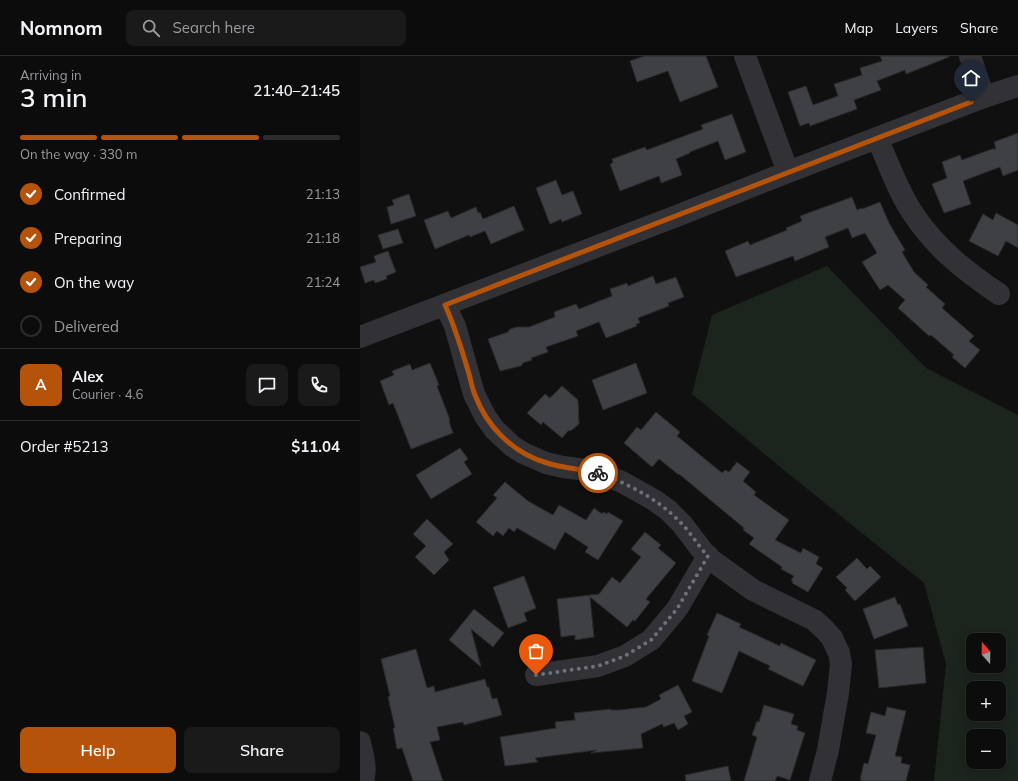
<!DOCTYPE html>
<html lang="en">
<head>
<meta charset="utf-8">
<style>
  :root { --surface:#0c0c0d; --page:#1a1a1b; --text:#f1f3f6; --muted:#9a9b9d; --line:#2c2c2e; --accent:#b45309 }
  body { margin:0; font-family:Mulish,sans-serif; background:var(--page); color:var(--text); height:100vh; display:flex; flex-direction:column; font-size:15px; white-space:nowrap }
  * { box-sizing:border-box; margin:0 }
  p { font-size:13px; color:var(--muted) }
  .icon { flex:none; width:22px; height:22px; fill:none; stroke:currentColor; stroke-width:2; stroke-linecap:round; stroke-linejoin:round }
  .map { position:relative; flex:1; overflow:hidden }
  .details { display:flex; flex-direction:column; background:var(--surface); width:360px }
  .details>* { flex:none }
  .needle { width:26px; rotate:340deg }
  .fabs { position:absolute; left:606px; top:577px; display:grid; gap:8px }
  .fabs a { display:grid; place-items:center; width:40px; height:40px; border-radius:8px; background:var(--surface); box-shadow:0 2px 10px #0003,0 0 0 1px var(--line); font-size:20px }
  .pin { position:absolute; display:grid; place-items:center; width:34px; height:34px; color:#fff; margin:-41px -17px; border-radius:50% 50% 50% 0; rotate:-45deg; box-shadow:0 0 4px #0007 }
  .pin .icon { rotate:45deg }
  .courier { position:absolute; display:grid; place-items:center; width:40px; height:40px; margin:-20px; border:3px solid #b45309; border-radius:50%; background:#fff; color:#222; box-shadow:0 1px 5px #0007 }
  .head em { font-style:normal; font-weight:600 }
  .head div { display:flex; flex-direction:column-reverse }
  .head { display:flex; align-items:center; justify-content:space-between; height:68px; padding:0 20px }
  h1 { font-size:26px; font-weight:600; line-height:30px }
  .bar { display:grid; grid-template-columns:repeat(4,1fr); gap:6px 4px; align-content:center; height:48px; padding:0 20px }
  .bar i { height:5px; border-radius:3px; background:var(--line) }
  .bar .on { background:var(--accent) }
  .bar p { grid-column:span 4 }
  .line { display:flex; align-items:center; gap:10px; padding:0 20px; border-top:1px solid var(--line) }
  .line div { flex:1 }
  .round { display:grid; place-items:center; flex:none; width:42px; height:42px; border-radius:8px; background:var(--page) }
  ol { padding:0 20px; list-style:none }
  li { display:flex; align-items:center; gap:12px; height:44px }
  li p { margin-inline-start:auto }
  li .icon { padding:4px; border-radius:50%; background:var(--accent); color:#fff; stroke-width:4 }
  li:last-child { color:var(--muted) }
  li i { width:22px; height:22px; border:2px solid var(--line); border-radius:50% }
  .primary-button { display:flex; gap:8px; margin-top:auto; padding:8px 20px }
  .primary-button a { flex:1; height:46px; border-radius:8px; background:var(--accent); color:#fff; font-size:16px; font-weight:600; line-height:46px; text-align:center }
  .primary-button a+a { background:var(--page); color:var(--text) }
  header { display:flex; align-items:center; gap:24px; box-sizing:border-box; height:56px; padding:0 20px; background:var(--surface); border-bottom:1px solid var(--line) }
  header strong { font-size:19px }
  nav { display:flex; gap:22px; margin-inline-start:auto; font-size:14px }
  .search { width:280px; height:36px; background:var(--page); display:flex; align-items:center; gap:10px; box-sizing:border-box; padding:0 14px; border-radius:8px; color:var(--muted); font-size:15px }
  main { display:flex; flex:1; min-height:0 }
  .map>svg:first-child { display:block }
</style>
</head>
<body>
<header>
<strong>Nomnom</strong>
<div class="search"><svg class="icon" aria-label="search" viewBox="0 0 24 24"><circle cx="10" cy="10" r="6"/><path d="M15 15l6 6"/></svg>Search here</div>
<nav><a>Map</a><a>Layers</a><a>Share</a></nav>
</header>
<main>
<section class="details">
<div class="head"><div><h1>3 min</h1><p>Arriving in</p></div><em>21:40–21:45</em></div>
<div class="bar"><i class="on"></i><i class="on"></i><i class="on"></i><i></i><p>On the way · 330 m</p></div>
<ol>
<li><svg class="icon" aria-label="check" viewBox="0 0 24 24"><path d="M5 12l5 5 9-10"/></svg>Confirmed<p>21:13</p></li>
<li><svg class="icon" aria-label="check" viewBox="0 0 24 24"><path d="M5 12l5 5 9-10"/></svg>Preparing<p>21:18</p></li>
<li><svg class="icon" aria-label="check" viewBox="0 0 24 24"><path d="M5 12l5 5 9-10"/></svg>On the way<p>21:24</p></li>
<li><i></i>Delivered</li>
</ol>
<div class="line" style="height:72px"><b class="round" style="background:var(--accent);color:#fff">A</b><div><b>Alex</b><p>Courier · 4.6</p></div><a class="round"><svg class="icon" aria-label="chat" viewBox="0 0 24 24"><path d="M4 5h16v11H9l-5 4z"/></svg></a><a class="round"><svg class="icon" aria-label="phone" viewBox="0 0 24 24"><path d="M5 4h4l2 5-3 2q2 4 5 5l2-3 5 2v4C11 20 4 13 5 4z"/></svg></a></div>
<div class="line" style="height:52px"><div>Order #5213</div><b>$11.04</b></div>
<div class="primary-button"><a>Help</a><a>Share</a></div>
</section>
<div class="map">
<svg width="658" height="725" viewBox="0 0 658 725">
  <rect width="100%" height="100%" fill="#101011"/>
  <path fill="#1c241e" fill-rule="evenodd" d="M467,210L566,312L658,359V725H574L586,608L564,527L425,415L332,338L352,259ZM613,584H639V610H613ZM613,632H639V658H613ZM613,680H639V706H613Z"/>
  <g fill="#3f4044" stroke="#2a2a2d">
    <path d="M284,0H346L358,31L320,46L308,15L277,26L270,5Z"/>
    <path d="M520,0H589V1L546,18L545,14L517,25L521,34L494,44L497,53L450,70L449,67L440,70L428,36L446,30L453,49L478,40L474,28L502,19L500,12L522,5Z"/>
    <path d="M372,58L386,96L365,104L358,85L330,96V97L316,103L322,119L301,127L299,120L260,135L250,108L253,107L252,103L285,91L287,94L343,73L341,69Z"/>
    <path d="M658,77V114L643,120L640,111L603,125L611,148L584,157L572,128L587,122L582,106L600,99L602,104L632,93H636L634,86Z"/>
    <path d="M196,124L202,139L213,135L222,158L202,166L201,163L190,168L176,132Z"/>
    <path d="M49,138L56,160L31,168L27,151L34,149L32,144Z"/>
    <path d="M492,141L497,154L502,152V153L520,146L529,167L545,194L542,196L554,216L568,229L566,231L585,248L582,252L614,280L609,285L620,294L605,312L592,301L594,299L571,279L569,280L538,252L545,244L528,229L520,234L502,206L517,197L505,177L492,182L488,172L465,181L469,191L435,205L433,200L376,221L365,195L388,185L390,189L427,174L426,172L442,165L440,160Z"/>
    <path d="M154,150L164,174L131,188L125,175L110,181L109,179L75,193L64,164L88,155L91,162L116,151L118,157L120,156L123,163Z"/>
    <path d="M636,157L658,169V192L646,185L638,200L609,185L623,158L633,164Z"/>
    <path d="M38,173L43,187L23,193L18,179Z"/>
    <path d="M28,195L36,216L26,220L27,223L15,227L14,224L5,227L0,211L16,206L14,200Z"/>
    <path d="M293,220L296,228L316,221L324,241L308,247L309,250L278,262L280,267L276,268L277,270L246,282L239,266L216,275L218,280L186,291L188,296L171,302L172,304L163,307L161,310L140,315L128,283L148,276L150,273L157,271H169L195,261L194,256L216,248L219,253L252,240L250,233L267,227L268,230Z"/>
    <path d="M70,307L79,329L77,330L90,364L89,365L93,377L51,393L33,347L29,349L20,325L34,319L32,315L50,308L52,314Z"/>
    <path d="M276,307L287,337L243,354L232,324Z"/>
    <path d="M202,330L218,344L219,368L212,374L208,375L202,382L183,366L181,369L167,357L185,338L190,342Z"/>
    <path d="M296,356L320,376L317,380L362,417L365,414L369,416L377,406L390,416L383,425L396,436L394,439L429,464L415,484L441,497L443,492L459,501L456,508L463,512L448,536L432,527L433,525L431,524L434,520L421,513L422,511L389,488L394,482L383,474L384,472L319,418V419L299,403L292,411L264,387L277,371L281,374Z"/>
    <path d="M100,392L108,403L104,406L112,418L71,443L56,419Z"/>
    <path d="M145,426L168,445L193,459L199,449L226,464L234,452L242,458L243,456L247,458L248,456L263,465L238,504L225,496L228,491L205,476L195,494L157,472L154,476L149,472L143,480L137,475L133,480L116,466L137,442L133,439Z"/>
    <path d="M67,463L93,488L84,496L89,504L74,519L55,501L66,490L53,478Z"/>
    <path d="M285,476L301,489L298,492L316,507L286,543L290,546L275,565L273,564L267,571L230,541L234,581L215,584V579L201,581L197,543L239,538L252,521L260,527L281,501L271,493Z"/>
    <path d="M497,502L507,513L510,510L521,521L495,545L485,534L487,532L476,521Z"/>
    <path d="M164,520L176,552L164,557L167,565L148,572L133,531Z"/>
    <path d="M535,541L538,549L540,548L548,570L514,583L503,553Z"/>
    <path d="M114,553L144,577L133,591L111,573L121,611L89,584Z"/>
    <path d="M357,557L381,568L379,571L420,590L421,587L456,604L443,630L408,613L410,610L379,595L362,637L332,625L349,580L347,579Z"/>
    <path d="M563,591L566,627L519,632L515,594Z"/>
    <path d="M56,593L67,632L74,630L75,636L125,623L127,631H129L132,643L137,642L142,659L104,669L103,666L77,671L80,684L70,686L83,725H53L42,692L37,693L33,672H35L28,641L30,640L21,603Z"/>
    <path d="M318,629L332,656L324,660L328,668L318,674L314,667L304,671L302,668L281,678L283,692L231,697L237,694L175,702L178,706L145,710L140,681L196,672L195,666L215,664L214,657L251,653V654H259L286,651L301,643L299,639Z"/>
    <path d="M404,649L434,658L431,668L438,670L437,674L445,677L430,724L417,720L415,725H384L397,681L392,679L397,665L399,666Z"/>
    <path d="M527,651L546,655L535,700L542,701L541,707L550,709L546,725H501V723H500L504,707L508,708L516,679L506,677L511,656L525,660Z"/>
    <path d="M368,710L371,725H326L325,719Z"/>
  </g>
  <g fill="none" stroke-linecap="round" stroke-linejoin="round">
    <g stroke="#313136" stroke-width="22">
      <path d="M385,0L428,116"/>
      <path d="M610,0L624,41"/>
      <path d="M517,82C529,108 538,136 554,159C576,192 606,216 639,238"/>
      <path d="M85,249L95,270L114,338L125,360L134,373L152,390L163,397L186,407L203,411L219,413L238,417L262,426L294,444L308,454L322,468L341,493L350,503L393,534L454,564L464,573L472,582L479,597L481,608L478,637L468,694L460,725"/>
      <path d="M0,281L314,161L428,116L624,41L658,30"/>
      <path d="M176,619L238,610L265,600L291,584L317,553L348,500"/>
      <path d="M0,686C3,700 7,711 3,725"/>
    </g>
  </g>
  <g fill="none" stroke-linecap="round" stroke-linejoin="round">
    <path stroke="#6e717a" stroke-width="4" stroke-dasharray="0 7.2" d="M176,619L238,610L265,600L291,584L317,553L348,500C338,490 331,477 321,467C298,443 269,428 238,417"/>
    <path stroke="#b45309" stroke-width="5" d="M238,417C221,413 203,412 187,407C153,397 127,371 115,339C112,332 111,325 109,318C102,294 95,271 85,249L611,46"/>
  </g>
</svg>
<div class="fabs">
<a><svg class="needle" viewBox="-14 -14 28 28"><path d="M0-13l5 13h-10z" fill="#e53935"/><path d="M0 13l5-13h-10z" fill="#9a9b9d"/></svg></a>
<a>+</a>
<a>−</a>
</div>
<div class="pin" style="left:176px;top:619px;background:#ea580c"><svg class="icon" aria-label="bag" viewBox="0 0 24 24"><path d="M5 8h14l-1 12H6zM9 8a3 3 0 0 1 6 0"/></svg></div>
<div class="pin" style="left:611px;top:46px;background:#1f2937"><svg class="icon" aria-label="home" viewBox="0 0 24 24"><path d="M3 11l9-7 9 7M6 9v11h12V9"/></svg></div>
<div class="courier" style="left:238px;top:417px"><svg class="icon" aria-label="bike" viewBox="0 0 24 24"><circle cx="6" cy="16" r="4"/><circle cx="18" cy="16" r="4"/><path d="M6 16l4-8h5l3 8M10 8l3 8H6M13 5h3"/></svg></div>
</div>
</main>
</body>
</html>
